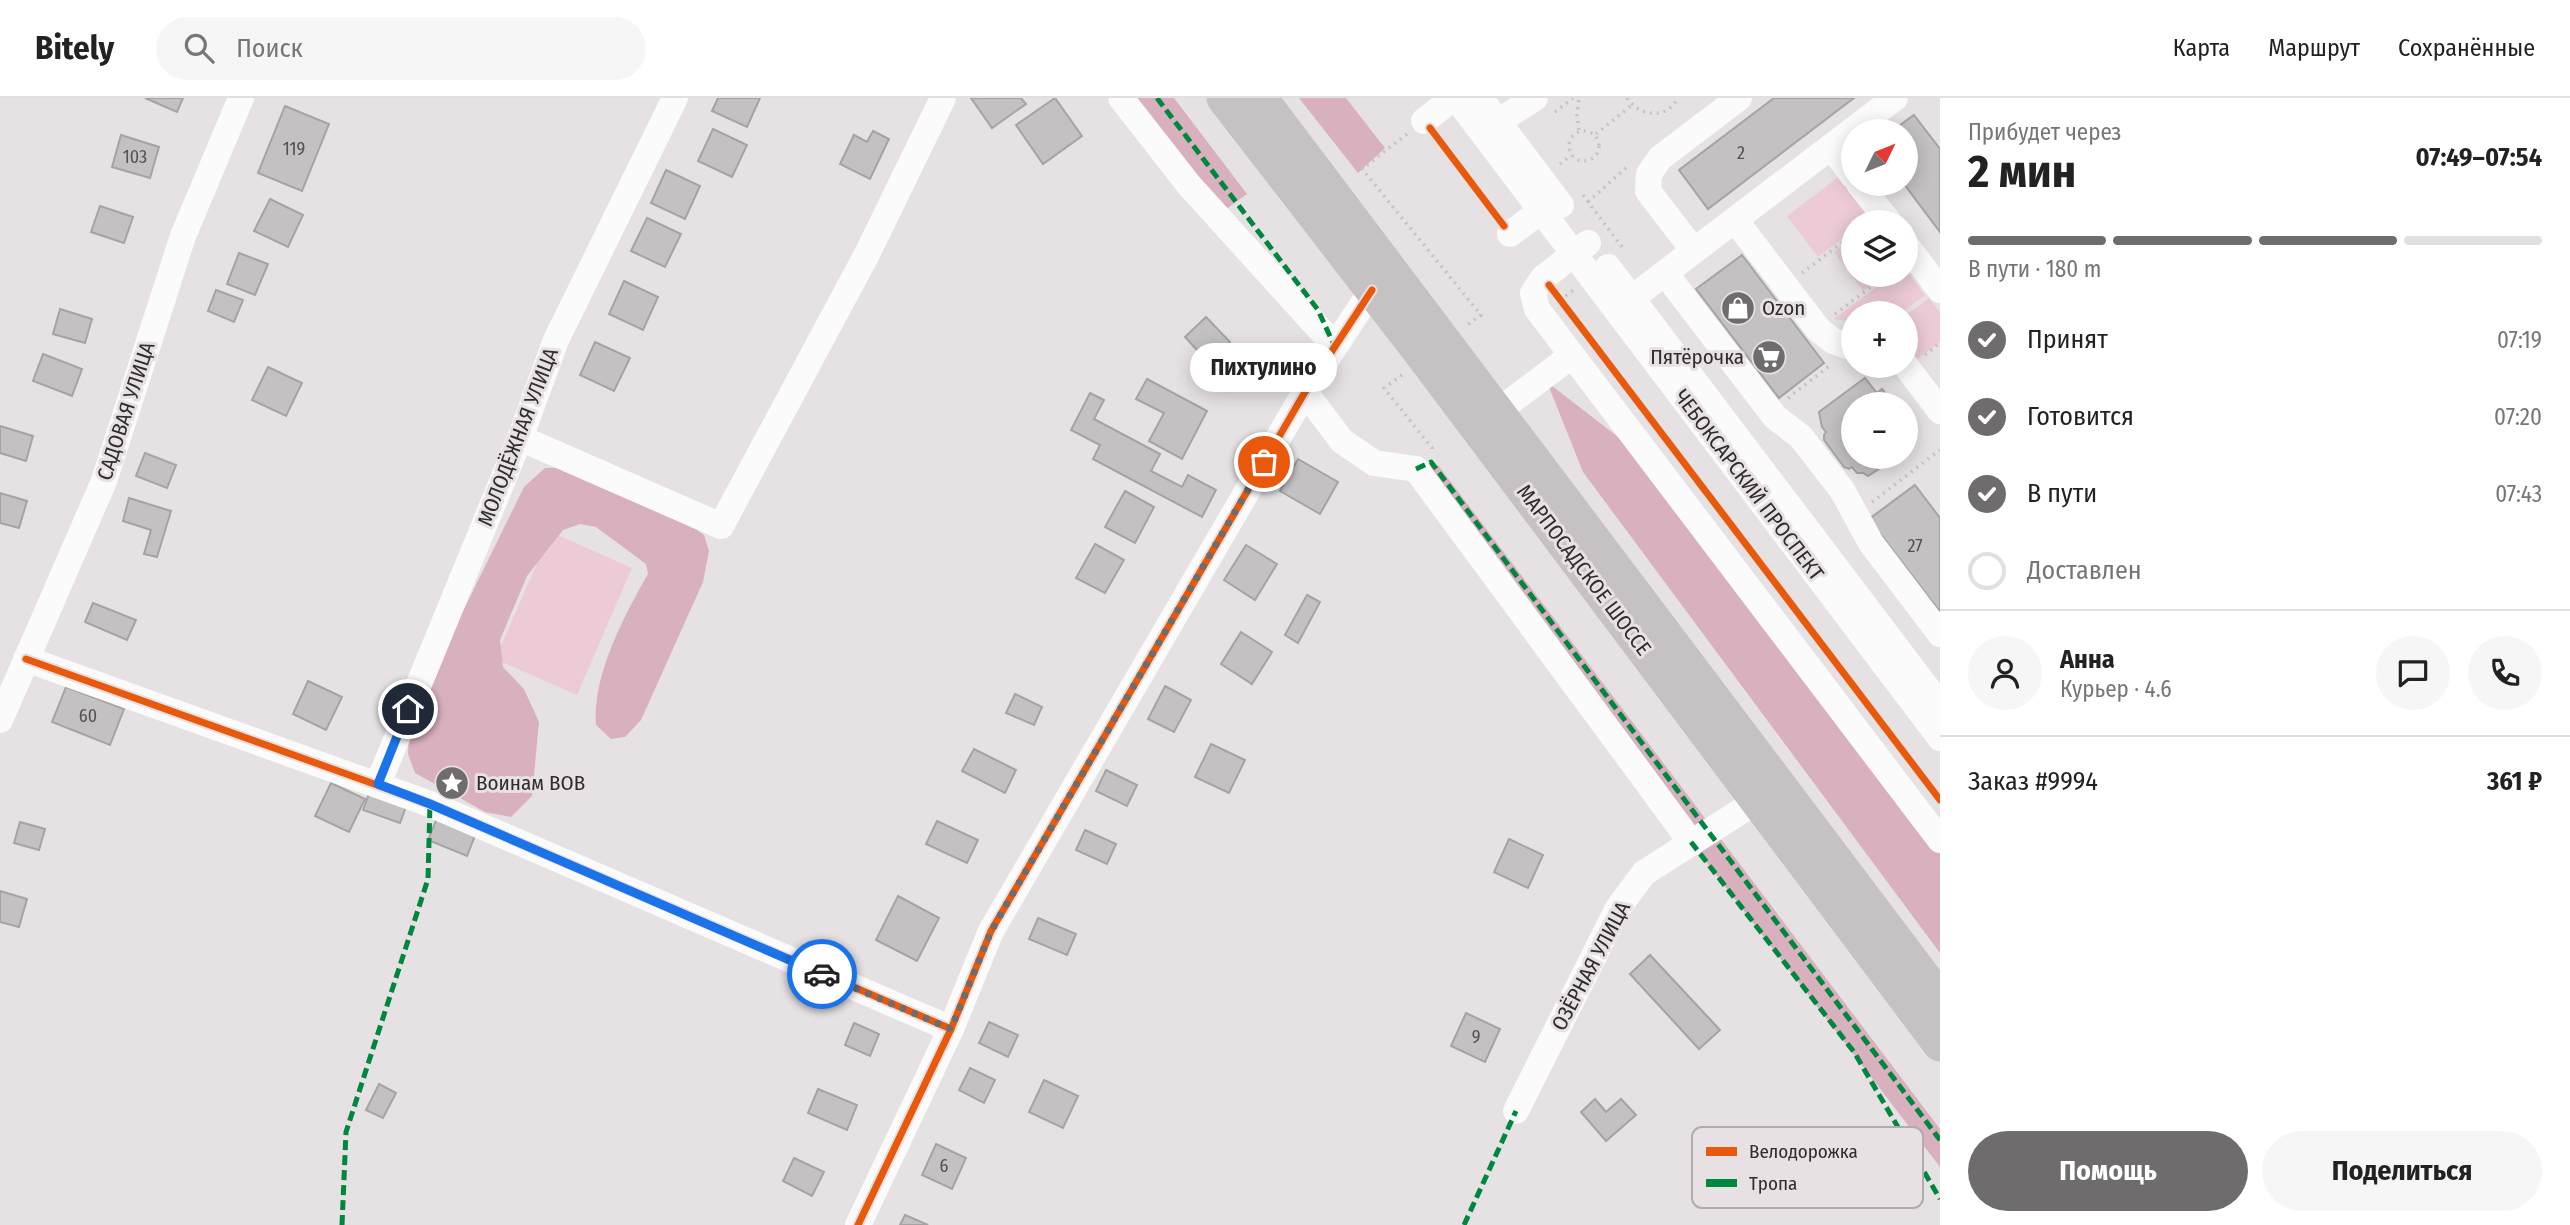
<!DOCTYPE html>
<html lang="ru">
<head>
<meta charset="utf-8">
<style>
  :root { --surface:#fff; --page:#f6f6f6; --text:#222; --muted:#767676; --line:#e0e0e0; --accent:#6e6c6c }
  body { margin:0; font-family:"Fira Sans Condensed",sans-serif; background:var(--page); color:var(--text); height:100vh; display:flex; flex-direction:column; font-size:26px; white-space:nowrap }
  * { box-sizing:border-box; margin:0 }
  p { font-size:23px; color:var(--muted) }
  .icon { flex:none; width:38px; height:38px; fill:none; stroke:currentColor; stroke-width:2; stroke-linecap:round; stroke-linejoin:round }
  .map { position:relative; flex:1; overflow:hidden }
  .panel { display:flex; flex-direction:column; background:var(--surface); width:630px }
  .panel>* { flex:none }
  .needle { width:46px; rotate:47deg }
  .fabs { position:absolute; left:1841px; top:21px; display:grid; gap:14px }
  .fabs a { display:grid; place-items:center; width:77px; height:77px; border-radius:50%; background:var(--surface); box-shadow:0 4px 18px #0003; font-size:35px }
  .pin { position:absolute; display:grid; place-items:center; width:60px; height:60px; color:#fff; margin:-30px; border:4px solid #fff; border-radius:50%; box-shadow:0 2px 7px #0007 }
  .courier { position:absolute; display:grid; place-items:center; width:70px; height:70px; margin:-35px; border:5px solid #1a73e8; border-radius:50%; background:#fff; color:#222; box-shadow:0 2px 9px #0007 }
  .bubble { position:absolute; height:49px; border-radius:24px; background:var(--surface); box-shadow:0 4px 18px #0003; font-size:23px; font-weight:700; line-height:49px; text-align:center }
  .summary em { font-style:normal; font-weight:700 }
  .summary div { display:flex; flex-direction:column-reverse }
  .summary { display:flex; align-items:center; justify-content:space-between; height:119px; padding:0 28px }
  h1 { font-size:46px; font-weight:700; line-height:52px }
  .bar { display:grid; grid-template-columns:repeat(4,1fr); gap:10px 7px; align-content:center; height:84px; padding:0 28px }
  .bar i { height:9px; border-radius:5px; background:var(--line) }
  .bar .current { background:var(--accent) }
  .bar p { grid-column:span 4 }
  .line { display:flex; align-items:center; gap:18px; padding:0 28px; border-top:2px solid var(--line) }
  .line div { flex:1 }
  .round { display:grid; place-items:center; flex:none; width:74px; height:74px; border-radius:37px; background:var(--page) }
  ol { padding:0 28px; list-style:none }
  li { display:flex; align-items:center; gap:21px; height:77px }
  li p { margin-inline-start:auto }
  li .icon { padding:7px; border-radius:50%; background:var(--accent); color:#fff; stroke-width:4 }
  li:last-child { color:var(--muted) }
  li i { width:38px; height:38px; border:4px solid var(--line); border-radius:50% }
  .action { display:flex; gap:14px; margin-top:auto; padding:14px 28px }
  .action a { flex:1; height:80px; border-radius:42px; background:var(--accent); color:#fff; font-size:28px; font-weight:700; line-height:80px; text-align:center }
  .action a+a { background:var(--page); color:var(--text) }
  header { display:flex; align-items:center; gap:42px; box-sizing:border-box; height:98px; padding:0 35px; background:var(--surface); border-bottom:2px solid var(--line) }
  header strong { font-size:33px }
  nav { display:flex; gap:38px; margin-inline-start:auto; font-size:24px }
  .search { width:490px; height:63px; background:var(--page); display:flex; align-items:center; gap:18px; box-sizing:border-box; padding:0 24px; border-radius:38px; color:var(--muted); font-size:26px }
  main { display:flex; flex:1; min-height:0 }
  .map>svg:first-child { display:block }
</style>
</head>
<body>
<header>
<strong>Bitely</strong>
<div class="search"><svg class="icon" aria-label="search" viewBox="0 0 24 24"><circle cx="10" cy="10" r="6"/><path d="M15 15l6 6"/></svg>Поиск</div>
<nav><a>Карта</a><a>Маршрут</a><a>Сохранённые</a></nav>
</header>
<main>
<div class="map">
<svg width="1940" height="1127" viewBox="0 0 1940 1127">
  <rect width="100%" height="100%" fill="#e6e2e4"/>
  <g fill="#eccbd6">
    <path d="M1841,77L1872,118L1864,124H1853V132L1818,159L1787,118Z"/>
    <path d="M1853,140V177H1884L1863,193L1834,154Z"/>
    <path d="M1906,172L1925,197L1901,215H1853V224L1834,221L1892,177H1906Z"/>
    <path d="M1929,200L1940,215V244L1916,262L1906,248V217Z"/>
    <path d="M551,434L632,470L577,597L495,561Z"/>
  </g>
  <g fill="#d9b0be">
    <path d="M1127,0H1174L1247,96L1218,117Z"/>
    <path d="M1299,0H1346L1385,50L1358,75Z"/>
    <path d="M1547,284L1644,359L1940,754V855L1583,374Z"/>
    <path d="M1438,367L1940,1031V1069L1691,744L1416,371Z"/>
    <path d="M572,369L680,419L704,437L709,453L703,484L641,622L625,639L611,641L596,627C592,578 624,518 648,476L646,466L596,429L580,426L563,432L527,478L500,542L503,569L524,591L539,624L532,698L511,719L485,714L415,675L408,656L410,621L524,389L545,370Z"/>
  </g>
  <g fill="#c4c1c2" stroke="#a6a3a4" stroke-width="2">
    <path d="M145,0H183L177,14Z"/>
    <path d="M718,0H760L747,29L712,13Z"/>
    <path d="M971,0H1021L1026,6L992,30Z"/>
    <path d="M1055,0L1082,38L1043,66L1016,27Z"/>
    <path d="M1774,0H1854L1708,111L1679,72Z"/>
    <path d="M285,8L329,26L302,93L258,75Z"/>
    <path d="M1914,17L1940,51V134L1904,86H1906V33H1892Z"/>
    <path d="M713,31L747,47L732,79L698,63Z"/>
    <path d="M873,33L889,41L870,81L840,66L854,37L867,44Z"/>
    <path d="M121,37L159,49L150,80L112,69Z"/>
    <path d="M666,72L700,88L685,121L651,105Z"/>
    <path d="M270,101L303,117L288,149L254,133Z"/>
    <path d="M100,108L133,119L124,145L91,134Z"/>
    <path d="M647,120L681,136L665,169L631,153Z"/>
    <path d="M239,155L268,166L255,197L227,186Z"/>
    <path d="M1742,157L1824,265L1779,300L1696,191Z"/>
    <path d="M624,183L658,199L643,232L609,216Z"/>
    <path d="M216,192L243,202L234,224L208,213Z"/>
    <path d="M60,211L92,221L85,245L53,236Z"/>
    <path d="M1206,219L1230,244L1209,265L1185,239Z"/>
    <path d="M595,244L630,260L614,293L580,277Z"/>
    <path d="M43,256L82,271L72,298L33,283Z"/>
    <path d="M268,269L302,285L286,318L252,302Z"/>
    <path d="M1865,280L1877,295L1882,291L1894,306H1853V359H1897L1868,378L1863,375H1857L1852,369L1849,371L1844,369L1824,342V337L1826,334L1822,329L1819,314Z"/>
    <path d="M1147,281L1207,313L1182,361L1149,343L1164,315L1136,301Z"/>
    <path d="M1090,295L1104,302L1094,321L1160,356L1151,373L1182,389L1188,377L1216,392L1202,419L1093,361L1100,347L1071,332Z"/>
    <path d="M0,328L33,338L26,363L0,355Z"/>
    <path d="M145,355L176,367L167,390L136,378Z"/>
    <path d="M1298,361L1338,384L1320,416L1280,393Z"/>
    <path d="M1915,387L1940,420V514L1869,421Z"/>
    <path d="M1125,393L1154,409L1135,445L1105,429Z"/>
    <path d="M0,395L27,403L19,430L0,425Z"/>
    <path d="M129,400L171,413L157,459L144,456L151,432L123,423Z"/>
    <path d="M1095,446L1124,462L1105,495L1076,480Z"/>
    <path d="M1246,447L1277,466L1255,502L1224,482Z"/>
    <path d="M1307,497L1320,504L1298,545L1285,537Z"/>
    <path d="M93,505L136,522L127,542L85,524Z"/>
    <path d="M1241,534L1272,554L1252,586L1221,566Z"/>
    <path d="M308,583L342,599L326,632L293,616Z"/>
    <path d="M1165,588L1191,602L1174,634L1148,621Z"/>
    <path d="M66,589L124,611L110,647L52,624Z"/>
    <path d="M1015,596L1042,609L1034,627L1006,615Z"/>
    <path d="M1211,646L1245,662L1229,695L1195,679Z"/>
    <path d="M974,651L1016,672L1005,695L962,673Z"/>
    <path d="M1106,672L1137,687L1127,708L1096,693Z"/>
    <path d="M331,685L365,701L349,734L315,718Z"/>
    <path d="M370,693L407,706L400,725L363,712Z"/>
    <path d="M437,720L476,735L467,758L428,742Z"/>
    <path d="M937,723L978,742L967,765L926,746Z"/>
    <path d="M20,724L45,731L39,752L14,745Z"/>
    <path d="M1085,732L1116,746L1107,766L1076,752Z"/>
    <path d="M1509,741L1543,757L1528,790L1494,774Z"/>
    <path d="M0,793L27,801L19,829L0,824Z"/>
    <path d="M898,798L939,820L917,863L876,842Z"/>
    <path d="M1038,820L1076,836L1067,857L1029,841Z"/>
    <path d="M1650,857L1720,932L1699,951L1630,876Z"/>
    <path d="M1466,915L1500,931L1485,964L1451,948Z"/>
    <path d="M989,924L1018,937L1008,959L979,945Z"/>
    <path d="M854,925L879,936L870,958L845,947Z"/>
    <path d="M970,970L995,982L984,1005L959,992Z"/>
    <path d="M1044,982L1078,998L1063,1030L1029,1014Z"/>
    <path d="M379,986L396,995L383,1020L366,1012Z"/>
    <path d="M818,991L857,1007L847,1032L808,1015Z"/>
    <path d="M1595,1001L1606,1014L1621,1001L1636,1017L1606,1043L1581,1014Z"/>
    <path d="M936,1046L966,1060L952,1091L922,1077Z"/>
    <path d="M794,1060L824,1074L812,1098L783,1083Z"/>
    <path d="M905,1117L928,1127H900Z"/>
  </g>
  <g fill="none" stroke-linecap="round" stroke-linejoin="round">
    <g stroke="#c4c3c4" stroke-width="3.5" stroke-dasharray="2 5" stroke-linecap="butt">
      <path d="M1627,0C1640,19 1666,22 1678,0"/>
      <path d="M1555,14L1573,0"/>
      <path d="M1579,32L1577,17L1579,0"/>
      <circle cx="1584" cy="48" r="15"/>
      <path d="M1407,36L1362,71L1481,217L1467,227"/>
      <path d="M1596,36L1632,7"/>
      <path d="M1438,41L1497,118"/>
      <path d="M1560,66L1571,57"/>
      <path d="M1583,97L1622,149"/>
      <path d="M1588,104L1628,68"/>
      <path d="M1802,175L1853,136"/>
      <path d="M1560,202L1575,191"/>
      <path d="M1835,216L1887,177"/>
      <path d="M1925,257L1940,245"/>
      <path d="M1402,277L1384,290L1432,350V355"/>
      <path d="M1788,300L1832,266"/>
      <path d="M1872,404L1940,352"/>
    </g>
    <g stroke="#fbfbfb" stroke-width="26">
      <path d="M1121,0L1189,87L1334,247"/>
      <path d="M1456,0L1940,640"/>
      <path d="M1480,0L1561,107"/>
      <path d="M1424,23L1453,0"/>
      <path d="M1484,33L1535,0"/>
      <path d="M1831,49L1853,78"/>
      <path d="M1859,86L1889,124"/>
      <path d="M1735,122L1819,232L1833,243L1853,250"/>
      <path d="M1510,136L1542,112"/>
      <path d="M1588,145L1543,180L1533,195L1537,211L1940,742"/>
      <path d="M1906,147L1940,192"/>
      <path d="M1694,153L1648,93L1649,76L1660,60L1739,0"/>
      <path d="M1608,169L1940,607"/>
      <path d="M1665,175L1775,319L1801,339L1842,392L1871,445L1940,536"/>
      <path d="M1632,200L1895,0"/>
      <path d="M1906,268L1940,313"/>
      <path d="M1305,294L1342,343L1374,365L1416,371L1691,744"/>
      <path d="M1498,313L1571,258"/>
      <path d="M520,340L721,428L867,156L943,0"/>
      <path d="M26,561L430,706L951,931"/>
      <path d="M0,622L104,383L183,138L241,0"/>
      <path d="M378,686L520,340L556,242L675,0"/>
      <path d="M1516,1013L1618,810L1644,775L1757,703"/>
      <path d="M858,1127L951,931L991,833L1305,294L1372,192"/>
    </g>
    <g stroke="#c6c2c4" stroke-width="35">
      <path d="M1224,0L1425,260L1940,946"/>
      <path d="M1260,0L1940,901"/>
    </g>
    <g stroke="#00873e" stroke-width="5" stroke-dasharray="10 5" stroke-linecap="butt">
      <path d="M1157,0L1318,212L1334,247"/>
      <path d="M1416,371L1431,364L1940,1042"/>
      <path d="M1691,744L1854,954L1940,1101"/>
      <path d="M342,1127L346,1034L428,781L430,706"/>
      <path d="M1464,1127L1516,1013"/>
    </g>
    <g stroke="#e7e1e3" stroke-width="11">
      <g id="cycleway">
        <path d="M1430,30L1504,128"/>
        <path d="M1549,187L1940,702"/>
        <path d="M26,561L430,706L951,931"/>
        <path d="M858,1127L951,931L991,833L1305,294L1372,192"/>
      </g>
    </g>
    <use href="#cycleway" stroke="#e8590c" stroke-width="7"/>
  </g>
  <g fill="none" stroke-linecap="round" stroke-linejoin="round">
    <path stroke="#6e6c6c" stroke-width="7" stroke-dasharray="0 12.6" d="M822,876L951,931L991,833L1264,364"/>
    <path stroke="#1a73e8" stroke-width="9" d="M408,611L378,686L430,706L822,876"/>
  </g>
  <defs>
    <g id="shop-disc" transform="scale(1.75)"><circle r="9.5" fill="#6e6c6c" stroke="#e7e1e3"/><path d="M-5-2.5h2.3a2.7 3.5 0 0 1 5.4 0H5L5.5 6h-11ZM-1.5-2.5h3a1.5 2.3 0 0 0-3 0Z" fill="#fff"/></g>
    <g id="supermarket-disc" transform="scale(1.75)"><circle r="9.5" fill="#6e6c6c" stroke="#e7e1e3"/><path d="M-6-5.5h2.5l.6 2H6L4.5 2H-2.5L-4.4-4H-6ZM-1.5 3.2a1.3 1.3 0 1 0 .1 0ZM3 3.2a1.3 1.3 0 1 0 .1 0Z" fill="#fff"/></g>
    <g id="sight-disc" transform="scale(1.75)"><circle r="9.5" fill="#6e6c6c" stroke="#e7e1e3"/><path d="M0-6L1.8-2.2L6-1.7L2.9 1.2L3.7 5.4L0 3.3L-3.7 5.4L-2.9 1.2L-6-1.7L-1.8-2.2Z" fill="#fff"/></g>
  </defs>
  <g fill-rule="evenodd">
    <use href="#shop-disc" x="1738" y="210"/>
    <use href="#supermarket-disc" x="1769" y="259"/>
    <use href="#sight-disc" x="452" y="685"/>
  </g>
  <g text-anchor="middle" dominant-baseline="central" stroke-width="6" stroke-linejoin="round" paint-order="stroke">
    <g font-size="18" fill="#545152">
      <text x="294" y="51">119</text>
      <text x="1741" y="55">2</text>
      <text x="135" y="59">103</text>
      <text x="1915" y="448">27</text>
      <text x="88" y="618">60</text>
      <text x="1476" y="939">9</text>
      <text x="944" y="1068">6</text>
    </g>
    <g font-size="21" fill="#2e2c2c" stroke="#e7e1e3" text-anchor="start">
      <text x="1762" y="210">Ozon</text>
      <text x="1744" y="259" text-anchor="end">Пятёрочка</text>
      <text x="476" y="685">Воинам ВОВ</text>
    </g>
    <g font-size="21" fill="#2e2c2c" stroke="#e7e1e3">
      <text transform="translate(126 313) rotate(-72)">САДОВАЯ УЛИЦА</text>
      <text transform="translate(518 339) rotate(-69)">МОЛОДЁЖНАЯ УЛИЦА</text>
      <text transform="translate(1749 387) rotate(53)">ЧЕБОКСАРСКИЙ ПРОСПЕКТ</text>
      <text transform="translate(1584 472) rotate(53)">МАРПОСАДСКОЕ ШОССЕ</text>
      <text transform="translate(1591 868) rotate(-62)">ОЗЁРНАЯ УЛИЦА</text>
    </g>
  </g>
  <rect x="1692" y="1029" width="231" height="81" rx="10" fill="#e7e1e3" stroke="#b0abac" stroke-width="2"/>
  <rect x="1706" y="1049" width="31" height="9" fill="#e8590c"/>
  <rect x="1706" y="1081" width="31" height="8" fill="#00873e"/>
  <g font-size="19" fill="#2e2c2c">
    <text x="1749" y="1060">Велодорожка</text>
    <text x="1749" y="1092">Тропа</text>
  </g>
</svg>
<div class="fabs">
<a><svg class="needle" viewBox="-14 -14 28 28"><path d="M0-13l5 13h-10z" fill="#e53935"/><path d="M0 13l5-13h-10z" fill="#767676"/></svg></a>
<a><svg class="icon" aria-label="layers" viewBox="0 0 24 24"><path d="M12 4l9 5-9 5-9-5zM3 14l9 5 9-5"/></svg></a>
<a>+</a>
<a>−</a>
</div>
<div class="pin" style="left:1264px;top:364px;background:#ea580c"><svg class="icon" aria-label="bag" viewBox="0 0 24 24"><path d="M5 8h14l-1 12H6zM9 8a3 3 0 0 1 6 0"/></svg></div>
<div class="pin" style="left:408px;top:611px;background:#1f2937"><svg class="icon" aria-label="home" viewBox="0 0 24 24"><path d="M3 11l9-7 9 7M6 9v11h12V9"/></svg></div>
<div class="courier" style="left:822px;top:876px"><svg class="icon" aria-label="car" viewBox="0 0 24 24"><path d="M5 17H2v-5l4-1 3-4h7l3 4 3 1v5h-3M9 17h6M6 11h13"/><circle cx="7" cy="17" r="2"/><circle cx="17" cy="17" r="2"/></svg></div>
<div class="bubble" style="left:1190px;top:245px;width:147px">Пихтулино</div>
</div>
<section class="panel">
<div class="summary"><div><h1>2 мин</h1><p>Прибудет через</p></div><em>07:49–07:54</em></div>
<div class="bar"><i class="current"></i><i class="current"></i><i class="current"></i><i></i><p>В пути · 180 m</p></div>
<ol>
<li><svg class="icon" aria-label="check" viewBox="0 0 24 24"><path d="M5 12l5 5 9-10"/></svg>Принят<p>07:19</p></li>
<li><svg class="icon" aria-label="check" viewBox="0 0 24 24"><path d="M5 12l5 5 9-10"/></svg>Готовится<p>07:20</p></li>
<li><svg class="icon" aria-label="check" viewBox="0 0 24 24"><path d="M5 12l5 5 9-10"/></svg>В пути<p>07:43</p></li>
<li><i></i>Доставлен</li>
</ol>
<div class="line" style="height:126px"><a class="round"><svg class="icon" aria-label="person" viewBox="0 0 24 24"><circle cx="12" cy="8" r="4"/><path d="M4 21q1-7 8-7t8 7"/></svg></a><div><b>Анна</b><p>Курьер · 4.6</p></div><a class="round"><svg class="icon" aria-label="chat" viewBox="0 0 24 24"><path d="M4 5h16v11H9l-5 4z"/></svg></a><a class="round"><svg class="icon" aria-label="phone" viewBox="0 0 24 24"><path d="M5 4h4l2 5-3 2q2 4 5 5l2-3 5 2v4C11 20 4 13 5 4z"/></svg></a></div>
<div class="line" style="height:91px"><div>Заказ #9994</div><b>361 ₽</b></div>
<div class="action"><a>Помощь</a><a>Поделиться</a></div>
</section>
</main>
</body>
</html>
